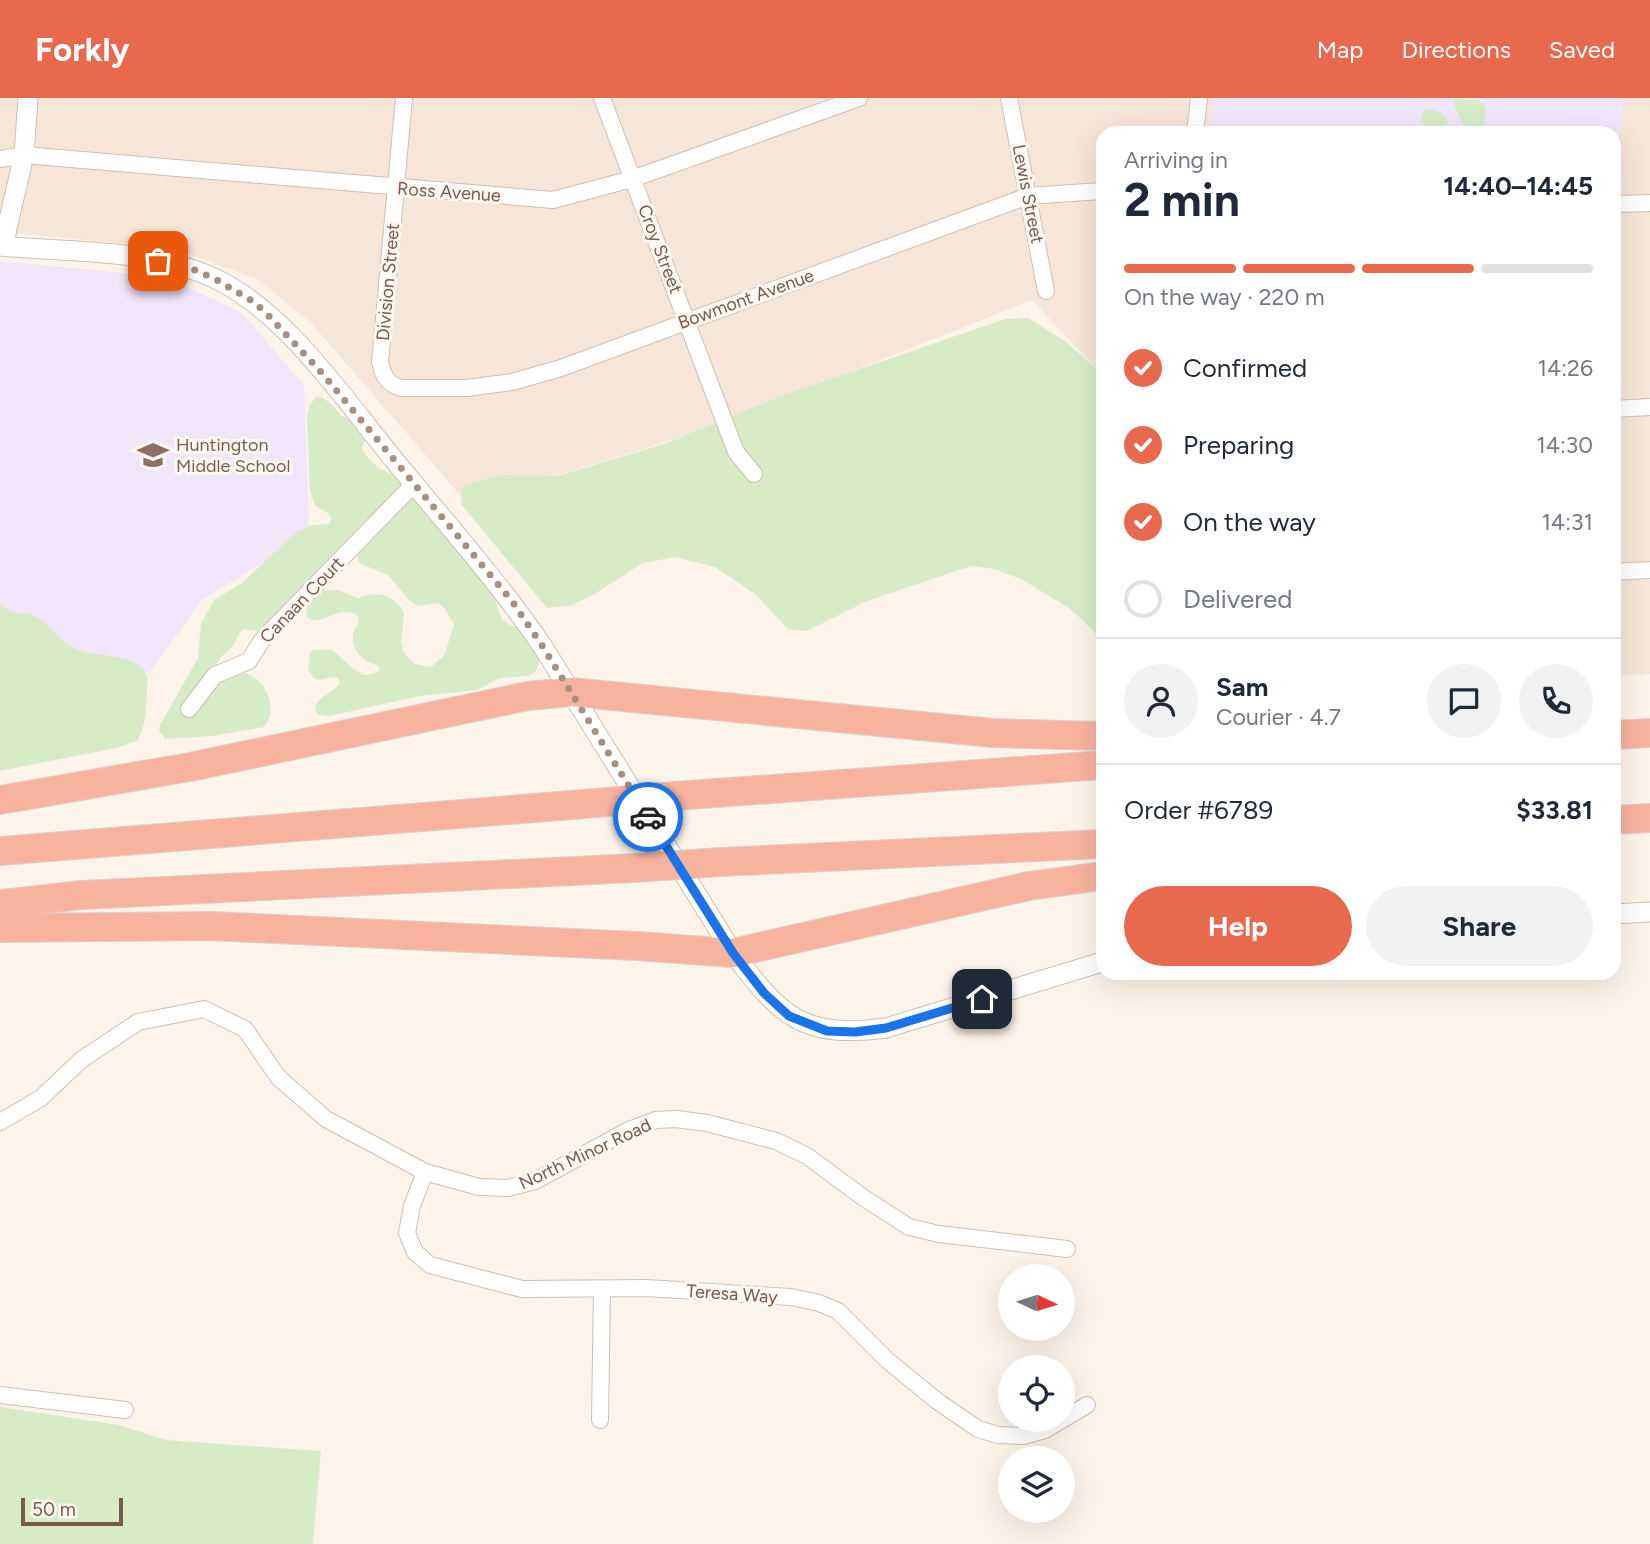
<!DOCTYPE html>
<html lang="en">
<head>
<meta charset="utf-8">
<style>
  :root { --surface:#fff; --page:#f2f2f3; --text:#1f2937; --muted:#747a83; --line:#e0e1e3; --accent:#e8694d }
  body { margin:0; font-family:Figtree,sans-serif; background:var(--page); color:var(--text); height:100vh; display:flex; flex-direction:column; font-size:26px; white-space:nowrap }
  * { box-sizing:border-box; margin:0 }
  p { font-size:23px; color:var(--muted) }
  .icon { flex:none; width:38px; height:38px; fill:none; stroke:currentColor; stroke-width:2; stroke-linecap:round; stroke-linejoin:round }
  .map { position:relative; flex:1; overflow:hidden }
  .panel { position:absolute; left:1096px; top:28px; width:525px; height:854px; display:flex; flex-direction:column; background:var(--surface); border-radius:21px; box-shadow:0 7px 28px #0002 }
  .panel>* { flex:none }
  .needle { width:46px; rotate:94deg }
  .fabs { position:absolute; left:998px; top:1166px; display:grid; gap:14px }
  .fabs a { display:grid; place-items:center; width:77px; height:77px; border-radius:50%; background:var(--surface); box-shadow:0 7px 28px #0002; font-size:35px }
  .scale { position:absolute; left:21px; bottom:18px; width:102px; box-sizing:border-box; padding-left:7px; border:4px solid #78594b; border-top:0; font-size:19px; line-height:24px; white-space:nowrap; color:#78594b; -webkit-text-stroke:5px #fff8f0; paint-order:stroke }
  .pin { position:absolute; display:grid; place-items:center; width:60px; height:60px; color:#fff; margin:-30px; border-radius:14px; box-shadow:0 4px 10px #0006 }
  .courier { position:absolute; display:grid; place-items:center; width:70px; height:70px; margin:-35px; border:5px solid #1a73e8; border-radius:50%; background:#fff; color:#222; box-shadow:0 2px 9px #0007 }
  .head em { font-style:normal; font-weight:700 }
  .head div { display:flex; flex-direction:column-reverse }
  .head { display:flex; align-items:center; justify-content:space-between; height:119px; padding:0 28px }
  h1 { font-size:46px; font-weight:700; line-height:52px }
  .bar { display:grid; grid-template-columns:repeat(4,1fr); gap:10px 7px; align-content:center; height:84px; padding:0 28px }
  .bar i { height:9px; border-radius:5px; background:var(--line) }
  .bar .active { background:var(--accent) }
  .bar p { grid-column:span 4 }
  .line { display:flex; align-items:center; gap:18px; padding:0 28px; border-top:2px solid var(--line) }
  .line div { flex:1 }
  .round { display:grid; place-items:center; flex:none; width:74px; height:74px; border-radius:37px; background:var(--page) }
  ol { padding:0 28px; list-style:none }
  li { display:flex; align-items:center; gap:21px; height:77px }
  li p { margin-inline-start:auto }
  li .icon { padding:7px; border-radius:50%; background:var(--accent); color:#fff; stroke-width:4 }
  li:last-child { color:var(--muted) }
  li i { width:38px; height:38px; border:4px solid var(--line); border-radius:50% }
  .button { display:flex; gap:14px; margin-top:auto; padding:14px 28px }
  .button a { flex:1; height:80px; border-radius:42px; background:var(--accent); color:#fff; font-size:28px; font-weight:700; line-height:80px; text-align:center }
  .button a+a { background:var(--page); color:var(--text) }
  header { display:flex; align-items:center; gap:42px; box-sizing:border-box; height:98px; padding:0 35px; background:var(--accent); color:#fff }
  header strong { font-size:33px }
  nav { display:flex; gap:38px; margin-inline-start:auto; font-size:24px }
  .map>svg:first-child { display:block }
</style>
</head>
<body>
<header>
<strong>Forkly</strong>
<nav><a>Map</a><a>Directions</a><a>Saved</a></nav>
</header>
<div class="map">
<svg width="1650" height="1446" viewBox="0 0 1650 1446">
  <rect width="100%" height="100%" fill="#fdf4e9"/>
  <path fill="#f5e6d7" d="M0,0H1650V576L1614,578V35H1102V277L1032,202L699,334L467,405L311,225L257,181L173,150L0,134Z"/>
  <g fill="#f1e5fa">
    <path d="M1213,0H1624L1616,92H1614V35H1209Z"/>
    <path d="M0,163L166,179L242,215L304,287L309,427L301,441L202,502L149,575L0,539Z"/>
  </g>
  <g fill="#d7ecc6">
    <path d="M1455,1L1478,2L1486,9L1483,35H1467C1464,22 1456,17 1454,5Z"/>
    <path d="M1425,11C1440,11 1450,19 1448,34L1433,35L1422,23V17Z"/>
    <path d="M1028,220L1065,243L1102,276V548L1101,542L1091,530L1069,510L1021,481L994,471L971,468L867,503L807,533L788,531L755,496L715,469L675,459L643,465L596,495L573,507L547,510L461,406L462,388L500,377L558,378L670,344L778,299L1005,221Z"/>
    <path d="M316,299H321L330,305L341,317L363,331L367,340L362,349C369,367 384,373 400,380L491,491L502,521L510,527L521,531L541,558L536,573L528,578L500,580L477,592L420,598L329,618L318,617L315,612C317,596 333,597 340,585L338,580C329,577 323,585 314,580L308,572L310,555L314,552H331C346,560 360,588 380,572L378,567C364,564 352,555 353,538C353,531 358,528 359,521L357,517C336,507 323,529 307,520C304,507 312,500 321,492H338L358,500C375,492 394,497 404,514L401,545L404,555L415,566L431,569L444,558L454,527L446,512L438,505L418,508L409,502L388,477L359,465L358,459L361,448L260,533L244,531L240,534L233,548L221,559L213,572C224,573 238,572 248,576C268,584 278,613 264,629L212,638L166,641L159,633L160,627L198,560L201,526L214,502L242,485L295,435L313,427L329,426L331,421L329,416L315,407L310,392L307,320L309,308Z"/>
    <path d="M0,505C11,518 19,512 34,518C51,525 58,543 75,551C93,559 141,555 147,579C148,584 147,591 147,595C146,613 146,626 138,642L116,650L0,673Z"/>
    <path d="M0,1309L119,1327L166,1342L321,1353L313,1446H0Z"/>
  </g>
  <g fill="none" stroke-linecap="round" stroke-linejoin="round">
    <g stroke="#d2beb0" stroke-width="18">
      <g id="minor">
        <path d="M404,0L380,264C383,278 388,287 402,290H467L512,284L561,270L1028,98L1102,93"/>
        <path d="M602,0L736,354L754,376"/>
        <path d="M1009,0L1046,193"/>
        <path d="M1195,35L1199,0"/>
        <path d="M0,61L24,57L553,102L632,81L859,0"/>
        <path d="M1614,106L1650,105"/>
        <path d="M1614,311L1650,309"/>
        <path d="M1614,474L1650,472"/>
        <path d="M189,611L215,577L249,563L262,542L414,386"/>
        <path d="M0,1024L41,1000L81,962L138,924L204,911L245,931L278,979L326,1021L425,1074L479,1089L508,1090L535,1083L629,1032L656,1022L676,1021L707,1025L776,1043L807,1058L864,1100L909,1129L939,1136L1067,1151"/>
        <path d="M425,1074L412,1108L407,1135L415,1154L430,1167L522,1191L646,1190L791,1199L819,1205L838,1213L887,1262L937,1303L978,1331L998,1337L1023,1338L1045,1332L1087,1307"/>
        <path d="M0,1297L125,1312"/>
        <path d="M600,1322L602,1191"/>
      </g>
    </g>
    <g stroke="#d2beb0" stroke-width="21">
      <g id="tertiary">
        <path d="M0,148C70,155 148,150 214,180C285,213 345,302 395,363C445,424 498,483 543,549L733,855C781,918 802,941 886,930L1102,864"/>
        <path d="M4,148L7,130L24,57L28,0"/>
        <path d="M1614,816L1650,814"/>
      </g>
    </g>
    <g stroke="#d9d1cd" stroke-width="30">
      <g id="motorway">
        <path d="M1614,637L1650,635"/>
        <path d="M675,698L1102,667"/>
        <path d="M0,702L190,669L528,598L571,594L993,635L1102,638"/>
        <path d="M1614,722L1650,720"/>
        <path d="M0,753L596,705"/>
        <path d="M721,764L1102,746"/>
        <path d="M0,806L82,797L634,770"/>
        <path d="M0,830L211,828L637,848L733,855L1029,788L1102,778"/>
      </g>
    </g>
    <use href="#minor" stroke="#fff" stroke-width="16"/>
    <use href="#tertiary" stroke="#fff" stroke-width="19"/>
    <use href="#motorway" stroke="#f8b39f" stroke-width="28"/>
    <g stroke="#d9d1cd" stroke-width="30" stroke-linecap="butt">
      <g id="motorway-bridge">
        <path d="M596,705L675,698"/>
        <path d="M634,770L721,764"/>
      </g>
    </g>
    <use href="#motorway-bridge" stroke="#f8b39f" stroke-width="28"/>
  </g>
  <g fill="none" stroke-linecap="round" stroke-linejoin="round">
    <path stroke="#a78f82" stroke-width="7" stroke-dasharray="0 12.6" d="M158,163L195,172L215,181L254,204L268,217L321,274L512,503L543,549L648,719"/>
    <path stroke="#1a73e8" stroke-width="9" d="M648,719L733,855L764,895L789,918L827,933L855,934L886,930L982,901"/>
  </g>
  <defs>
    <g id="school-bare" transform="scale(2.415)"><path d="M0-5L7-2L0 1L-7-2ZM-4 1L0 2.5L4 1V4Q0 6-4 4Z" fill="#8d6e63" stroke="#fff8f0" stroke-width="2.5" paint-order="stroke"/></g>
  </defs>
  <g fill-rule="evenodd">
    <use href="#school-bare" x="153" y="357"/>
  </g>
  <g text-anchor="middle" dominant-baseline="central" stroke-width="6" stroke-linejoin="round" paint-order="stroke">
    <g font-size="18" fill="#78594b" stroke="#fff8f0">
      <text transform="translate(449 94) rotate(4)">Ross Avenue</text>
      <text transform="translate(1028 96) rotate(79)">Lewis Street</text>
      <text transform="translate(660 151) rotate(69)">Croy Street</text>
      <text transform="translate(388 184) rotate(-85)">Division Street</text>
      <text transform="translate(746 201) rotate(-20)">Bowmont Avenue</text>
      <text transform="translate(302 502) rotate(-46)">Canaan Court</text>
      <text transform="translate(585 1056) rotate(-25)">North Minor Road</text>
      <text transform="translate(732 1196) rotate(4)">Teresa Way</text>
    </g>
    <g font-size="18" fill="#785e54" stroke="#fff8f0" text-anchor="start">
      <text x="176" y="347">Huntington<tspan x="176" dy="21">Middle School</tspan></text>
    </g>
  </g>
</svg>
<div class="fabs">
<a><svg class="needle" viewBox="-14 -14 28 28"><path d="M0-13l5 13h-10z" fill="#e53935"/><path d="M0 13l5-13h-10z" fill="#747a83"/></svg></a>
<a><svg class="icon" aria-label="locate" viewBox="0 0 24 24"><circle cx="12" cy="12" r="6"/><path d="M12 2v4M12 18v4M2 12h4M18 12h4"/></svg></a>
<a><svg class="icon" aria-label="layers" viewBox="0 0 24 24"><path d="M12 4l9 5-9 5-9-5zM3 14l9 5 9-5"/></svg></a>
</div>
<div class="scale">50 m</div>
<div class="pin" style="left:158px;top:163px;background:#ea580c"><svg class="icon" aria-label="bag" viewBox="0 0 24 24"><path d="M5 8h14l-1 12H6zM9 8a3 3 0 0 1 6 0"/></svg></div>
<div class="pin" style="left:982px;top:901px;background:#1f2937"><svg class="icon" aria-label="home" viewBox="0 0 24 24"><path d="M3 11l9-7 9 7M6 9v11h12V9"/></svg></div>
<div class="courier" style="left:648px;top:719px"><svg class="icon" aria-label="car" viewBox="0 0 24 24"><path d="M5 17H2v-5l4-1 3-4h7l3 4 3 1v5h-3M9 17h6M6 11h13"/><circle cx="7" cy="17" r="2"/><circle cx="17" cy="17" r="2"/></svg></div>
<section class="panel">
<div class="head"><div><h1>2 min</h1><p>Arriving in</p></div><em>14:40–14:45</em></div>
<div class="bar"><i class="active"></i><i class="active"></i><i class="active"></i><i></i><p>On the way · 220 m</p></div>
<ol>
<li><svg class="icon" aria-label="check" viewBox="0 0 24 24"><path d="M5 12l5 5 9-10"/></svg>Confirmed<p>14:26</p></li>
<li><svg class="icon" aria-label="check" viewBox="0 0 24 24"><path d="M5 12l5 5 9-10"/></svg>Preparing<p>14:30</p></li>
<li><svg class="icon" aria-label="check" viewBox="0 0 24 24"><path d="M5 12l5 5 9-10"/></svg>On the way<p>14:31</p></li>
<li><i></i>Delivered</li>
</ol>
<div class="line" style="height:126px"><a class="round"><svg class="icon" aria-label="person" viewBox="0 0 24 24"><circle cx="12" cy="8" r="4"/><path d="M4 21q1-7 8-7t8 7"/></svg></a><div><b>Sam</b><p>Courier · 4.7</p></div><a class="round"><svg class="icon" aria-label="chat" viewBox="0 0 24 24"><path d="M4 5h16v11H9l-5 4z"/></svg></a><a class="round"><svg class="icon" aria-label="phone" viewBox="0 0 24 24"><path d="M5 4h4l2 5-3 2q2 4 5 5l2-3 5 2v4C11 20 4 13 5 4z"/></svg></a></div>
<div class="line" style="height:91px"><div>Order #6789</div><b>$33.81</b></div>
<div class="button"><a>Help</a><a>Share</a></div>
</section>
</div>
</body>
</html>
